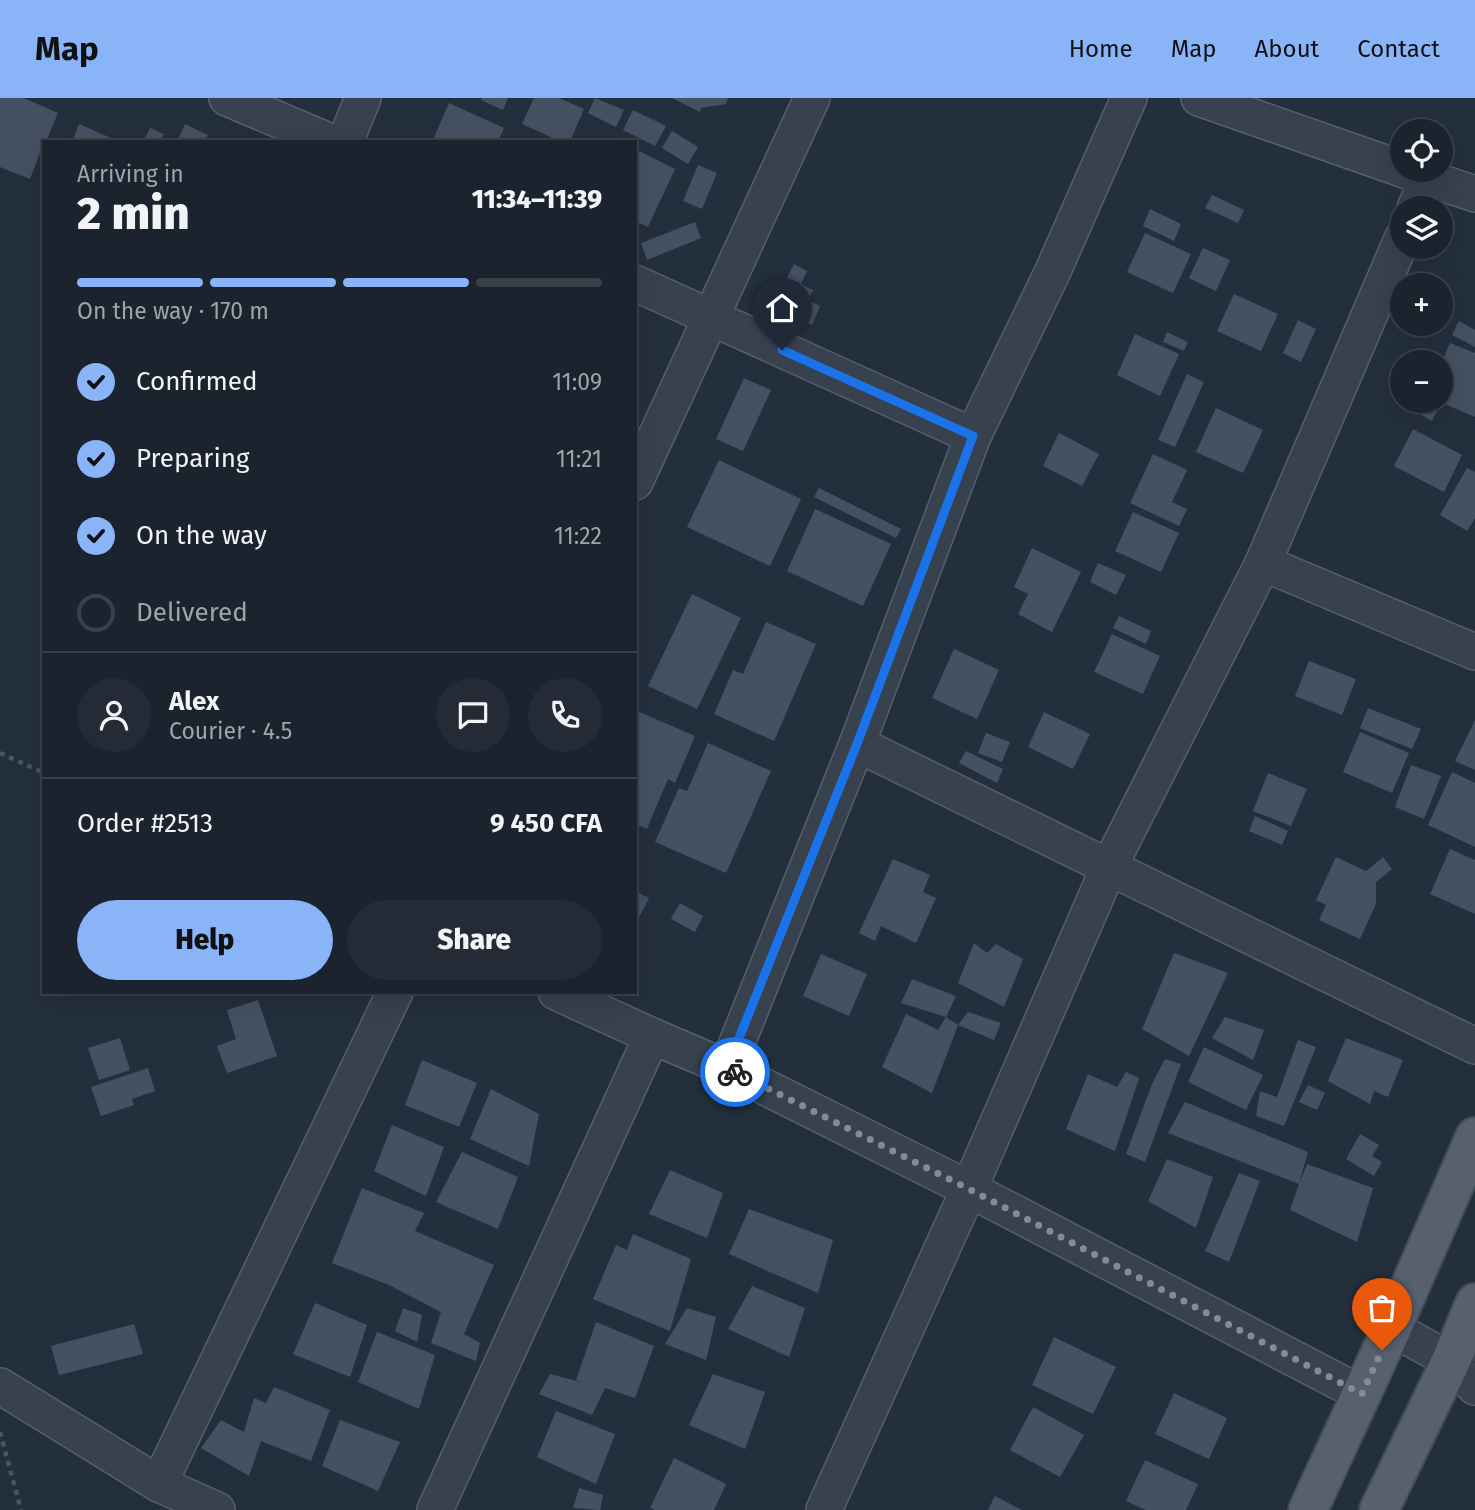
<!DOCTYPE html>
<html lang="en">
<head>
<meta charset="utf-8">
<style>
  :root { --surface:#1b232e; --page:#242b36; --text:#f1f3f6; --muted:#a0a4aa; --line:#39404a; --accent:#8ab4f8 }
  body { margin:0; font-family:"Fira Sans",sans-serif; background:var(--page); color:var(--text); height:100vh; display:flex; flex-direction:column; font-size:26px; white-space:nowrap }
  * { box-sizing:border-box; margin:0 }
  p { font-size:23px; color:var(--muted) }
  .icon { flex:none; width:38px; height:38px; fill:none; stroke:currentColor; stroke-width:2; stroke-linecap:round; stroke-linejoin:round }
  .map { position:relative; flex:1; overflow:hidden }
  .drawer { position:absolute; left:42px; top:42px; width:595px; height:854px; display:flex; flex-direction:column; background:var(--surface); border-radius:0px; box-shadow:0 7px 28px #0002,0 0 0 2px var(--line) }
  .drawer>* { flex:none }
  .controls { position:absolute; left:1390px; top:21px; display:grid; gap:14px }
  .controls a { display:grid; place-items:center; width:63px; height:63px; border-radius:50%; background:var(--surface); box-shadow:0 7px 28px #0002,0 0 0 2px var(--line); font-size:35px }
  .pin { position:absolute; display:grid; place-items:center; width:60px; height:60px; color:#fff; margin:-72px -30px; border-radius:50% 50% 50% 0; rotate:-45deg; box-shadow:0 0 7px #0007 }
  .pin .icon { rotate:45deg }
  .courier { position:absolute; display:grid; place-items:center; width:70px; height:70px; margin:-35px; border:5px solid #1a73e8; border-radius:50%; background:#fff; color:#222; box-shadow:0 2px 9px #0007 }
  .summary em { font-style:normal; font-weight:800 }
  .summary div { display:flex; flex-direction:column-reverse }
  .summary { display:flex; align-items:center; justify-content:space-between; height:119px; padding:0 35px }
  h1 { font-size:46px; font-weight:800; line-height:52px }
  .bar { display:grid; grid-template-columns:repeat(4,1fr); gap:10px 7px; align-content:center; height:84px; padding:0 35px }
  .bar i { height:9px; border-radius:5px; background:var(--line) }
  .bar .current { background:var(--accent) }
  .bar p { grid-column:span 4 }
  .line { display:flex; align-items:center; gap:18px; padding:0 35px; border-top:2px solid var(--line) }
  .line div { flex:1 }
  .round { display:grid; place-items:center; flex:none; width:74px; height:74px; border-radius:37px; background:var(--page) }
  ol { padding:0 35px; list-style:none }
  li { display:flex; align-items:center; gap:21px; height:77px }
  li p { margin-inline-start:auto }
  li .icon { padding:7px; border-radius:50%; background:var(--accent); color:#111; stroke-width:4 }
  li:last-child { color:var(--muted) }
  li i { width:38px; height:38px; border:4px solid var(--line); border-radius:50% }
  .cta { display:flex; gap:14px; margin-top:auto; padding:14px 35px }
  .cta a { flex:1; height:80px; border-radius:42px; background:var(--accent); color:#111; font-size:28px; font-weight:800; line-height:80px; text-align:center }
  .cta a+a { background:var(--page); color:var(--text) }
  header { display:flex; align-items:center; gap:42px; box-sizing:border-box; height:98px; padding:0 35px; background:var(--accent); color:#111 }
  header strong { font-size:33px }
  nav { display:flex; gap:38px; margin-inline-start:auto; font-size:24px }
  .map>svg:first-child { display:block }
</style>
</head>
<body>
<header>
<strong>Map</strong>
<nav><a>Home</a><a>Map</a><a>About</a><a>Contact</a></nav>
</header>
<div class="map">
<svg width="1475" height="1412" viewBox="0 0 1475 1412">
  <rect width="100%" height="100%" fill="#242f3e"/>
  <g fill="#455162">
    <path d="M0,0H24L58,15L46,44H44L30,81L0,69Z"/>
    <path d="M482,0H508L503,12L481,2Z"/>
    <path d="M534,0H559L584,11L570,44H561L522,26Z"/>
    <path d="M595,0L624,12L616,29L588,15Z"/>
    <path d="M672,0H728L726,6L701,10L700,14Z"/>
    <path d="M449,5L504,30L498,44H432Z"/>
    <path d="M633,12L666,28L655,48L623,32Z"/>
    <path d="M79,26L120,44H72Z"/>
    <path d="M185,26L208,37L205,44H177Z"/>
    <path d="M150,30L164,36L160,44L144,42Z"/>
    <path d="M672,33L698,49L688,66L662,50Z"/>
    <path d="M635,51L675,71L648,129L635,123Z"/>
    <path d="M698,67L717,75L702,111L683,103Z"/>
    <path d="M1212,97L1244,112L1238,125L1205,110Z"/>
    <path d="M1150,111L1181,126L1174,143L1143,128Z"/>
    <path d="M695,124L701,140L647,162L641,145Z"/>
    <path d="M1145,135L1191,156L1173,195L1127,174Z"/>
    <path d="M1203,150L1230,162L1216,193L1189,180Z"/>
    <path d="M794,166L807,173L801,186L813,192L808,202L820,208L812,227L773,208Z"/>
    <path d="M1234,196L1278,216L1261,253L1217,233Z"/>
    <path d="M1298,222L1316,231L1301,264L1283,255Z"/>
    <path d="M1459,223L1475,232V249L1452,237Z"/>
    <path d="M1167,234L1188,244L1184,253L1163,244Z"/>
    <path d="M1135,236L1179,256L1160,298L1117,277Z"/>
    <path d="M1450,245L1475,255V319L1440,304V268Z"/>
    <path d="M1187,276L1204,284L1175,349L1158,342Z"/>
    <path d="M744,280L771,292L743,353L716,341Z"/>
    <path d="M1423,303H1427L1439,309L1432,323L1416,314Z"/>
    <path d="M1216,310L1263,332L1243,375L1196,354Z"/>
    <path d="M1413,331L1462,357L1444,394L1394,368Z"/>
    <path d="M1059,335L1099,356L1082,388L1043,368Z"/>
    <path d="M1153,356L1187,372L1172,404L1187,411L1179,428L1130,405Z"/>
    <path d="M719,362L801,401L770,468L687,429Z"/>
    <path d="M1467,370L1475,374V420L1467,433L1440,417Z"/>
    <path d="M819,390L901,431L896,440L814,399Z"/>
    <path d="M815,411L891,446L863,508L787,473Z"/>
    <path d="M1133,414L1179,435L1161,474L1115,453Z"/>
    <path d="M1032,450L1081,474L1052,534L1018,516L1028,496L1014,489Z"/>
    <path d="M1098,465L1126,477L1116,497L1090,484Z"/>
    <path d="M692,496L741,520L697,611L648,588Z"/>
    <path d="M1119,518L1151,533L1146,546L1113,530Z"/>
    <path d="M766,524L816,546L774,643L714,616L733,572L743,576Z"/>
    <path d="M1112,536L1160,558L1143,596L1094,574Z"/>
    <path d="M954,551L999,572L977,621L932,600Z"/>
    <path d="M1309,563L1356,581L1342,617L1295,598Z"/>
    <path d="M1368,610L1421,631L1412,651L1360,630Z"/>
    <path d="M635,612L695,638L675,685L668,681L647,731L635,726Z"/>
    <path d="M1044,614L1090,636L1073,671L1028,649Z"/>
    <path d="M1475,622V672L1455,663Z"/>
    <path d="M1360,634L1409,655L1392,695L1343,674Z"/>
    <path d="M986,635L1010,644L1002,664L978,655Z"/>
    <path d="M708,645L771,673L726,775L655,744L679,690L687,693Z"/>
    <path d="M966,653L1003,671L997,685L959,665Z"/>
    <path d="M1411,667L1441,678L1424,721L1395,709Z"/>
    <path d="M1452,674L1475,685V749L1428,727Z"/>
    <path d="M1268,675L1307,691L1291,728L1253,713Z"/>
    <path d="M1255,718L1288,733L1282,747L1249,733Z"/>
    <path d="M1450,751L1475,762V816L1430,796Z"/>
    <path d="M1336,759L1366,773L1383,759L1392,771L1376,784V806L1360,841L1319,822L1326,807L1316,802Z"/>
    <path d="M893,761L930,777L923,794L936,800L916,845L881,828L875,843L859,835Z"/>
    <path d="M635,793L649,800L635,827Z"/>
    <path d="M680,805L703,818L695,834L671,821Z"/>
    <path d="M974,845L987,855L996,846L1023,861L1004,909L958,885Z"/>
    <path d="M1174,855L1228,875L1189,958L1142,931Z"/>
    <path d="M821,856L867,876L849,918L803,898Z"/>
    <path d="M912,881L956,898L946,919L958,927L968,914L1001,925L994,942L958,927L932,995L882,969L906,916L938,932L946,919L901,905Z"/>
    <path d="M258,902L277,958L227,975L217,948L236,941L227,912Z"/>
    <path d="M1225,919L1264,932L1253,962L1212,940Z"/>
    <path d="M120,940L130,972L99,982L88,950Z"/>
    <path d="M1346,940L1403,962L1388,999L1374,993L1370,1006L1328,983Z"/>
    <path d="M1298,942L1316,949L1284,1028L1256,1018L1260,993L1277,999Z"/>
    <path d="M1204,949L1263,977L1246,1012L1188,984Z"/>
    <path d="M1165,961L1181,966L1145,1064L1126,1056L1152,986Z"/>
    <path d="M422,962L477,985L459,1029L405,1007Z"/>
    <path d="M148,970L155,993L132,1001L134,1007L101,1018L91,989Z"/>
    <path d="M1126,974L1139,980L1115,1053L1066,1031L1088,976L1117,989Z"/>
    <path d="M1308,987L1325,995L1317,1012L1299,1004Z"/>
    <path d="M491,991L539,1016L529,1068L470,1041Z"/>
    <path d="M1185,1004L1308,1054L1299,1086L1307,1066L1373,1090L1357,1144L1290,1112L1299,1086L1168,1035Z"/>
    <path d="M392,1027L444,1049L426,1098L374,1073Z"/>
    <path d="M1360,1036L1379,1047L1372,1058L1382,1064L1374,1078L1346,1061Z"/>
    <path d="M462,1054L518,1079L498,1131L436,1104Z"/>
    <path d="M1167,1061L1213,1079L1196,1130L1148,1103Z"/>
    <path d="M670,1072L723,1095L707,1140L649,1116Z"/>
    <path d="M1239,1075L1260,1083L1229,1164L1205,1153Z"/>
    <path d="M362,1090L424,1115L415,1133L494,1167L464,1236L480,1245L476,1263L431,1245L441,1214L389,1187L332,1165Z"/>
    <path d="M749,1111L833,1142L818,1195L729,1156Z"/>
    <path d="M633,1136L691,1161L670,1233L593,1201L616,1147L627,1152Z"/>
    <path d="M752,1188L805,1210L789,1259L728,1231Z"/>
    <path d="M315,1205L367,1227L350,1279L293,1256Z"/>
    <path d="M403,1210L422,1217L417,1244L395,1233Z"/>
    <path d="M687,1210L716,1219L706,1262L665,1246Z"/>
    <path d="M596,1224L654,1248L635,1300L605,1290L592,1317L539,1296L550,1276L585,1285L576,1282Z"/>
    <path d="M134,1226L143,1256L59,1277L51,1248Z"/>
    <path d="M377,1234L435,1257L419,1311L358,1284Z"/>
    <path d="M1054,1239L1116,1269L1093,1316L1032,1287Z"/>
    <path d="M713,1276L765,1294L745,1351L689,1327Z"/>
    <path d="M274,1289L330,1312L311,1363L261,1343L249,1378L201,1350L221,1322L244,1334L254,1300L266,1305Z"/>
    <path d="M1174,1295L1227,1320L1209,1361L1155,1336Z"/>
    <path d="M1033,1309L1084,1337L1060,1379L1010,1352Z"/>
    <path d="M556,1313L615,1336L596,1386L537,1359Z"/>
    <path d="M340,1322L400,1344L378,1393L322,1368Z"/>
    <path d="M674,1360L726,1386L714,1412H655L650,1410Z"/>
    <path d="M1145,1362L1198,1386L1186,1412H1146L1126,1403Z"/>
    <path d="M579,1390L603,1397L600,1412L573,1410Z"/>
    <path d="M995,1398L1022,1412H988Z"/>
  </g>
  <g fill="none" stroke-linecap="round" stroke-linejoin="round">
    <g stroke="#565f6c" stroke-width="38">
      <g id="street">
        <path d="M227,0L331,44"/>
        <path d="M1199,0L1402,71"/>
        <path d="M345,44L363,0"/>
        <path d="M1404,72L1475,96"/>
        <path d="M1415,110L1428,80"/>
        <path d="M635,185L973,338"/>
        <path d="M635,384L812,0"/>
        <path d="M1263,465L1475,554"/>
        <path d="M857,646L1475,948"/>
        <path d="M556,894L652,938"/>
        <path d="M727,970L969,1091L1362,1296"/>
        <path d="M1392,1230L1451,1263L1475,1289"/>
        <path d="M0,1288L159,1386L217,1412"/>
        <path d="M159,1386L395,894"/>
        <path d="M435,1412L652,938L727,970L857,646L973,338L1053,173L1129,0"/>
        <path d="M824,1412L969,1091L1109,769L1263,465L1402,141"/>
      </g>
    </g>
    <g stroke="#414a57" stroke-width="42">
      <g id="primary">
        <path d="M1308,1412L1392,1230L1475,1039"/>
        <path d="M1379,1412L1451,1263L1475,1205"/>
      </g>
    </g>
    <g stroke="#44595c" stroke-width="4.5" stroke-dasharray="5 5" stroke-linecap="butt">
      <path d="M0,655L44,675"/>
      <path d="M0,1334L21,1412"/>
    </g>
    <use href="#street" stroke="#38414e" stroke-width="35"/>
    <use href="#primary" stroke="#56606e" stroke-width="38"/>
  </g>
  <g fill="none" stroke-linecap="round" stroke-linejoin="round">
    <path stroke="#828b98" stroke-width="7" stroke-dasharray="0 12.6" d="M735,974L969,1091L1362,1296L1382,1252"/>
    <path stroke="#1a73e8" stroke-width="9" d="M735,974L727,970L857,646L973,338L782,252"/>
  </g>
</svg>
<div class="controls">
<a><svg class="icon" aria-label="locate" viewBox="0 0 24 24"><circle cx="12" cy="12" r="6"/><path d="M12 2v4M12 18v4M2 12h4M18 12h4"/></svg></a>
<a><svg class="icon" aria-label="layers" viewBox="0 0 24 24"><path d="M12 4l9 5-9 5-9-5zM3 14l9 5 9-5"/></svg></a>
<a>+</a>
<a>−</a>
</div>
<div class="pin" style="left:1382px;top:1252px;background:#ea580c"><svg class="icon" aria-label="bag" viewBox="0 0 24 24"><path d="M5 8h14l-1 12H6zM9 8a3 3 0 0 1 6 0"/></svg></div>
<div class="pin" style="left:782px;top:252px;background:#1f2937"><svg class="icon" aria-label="home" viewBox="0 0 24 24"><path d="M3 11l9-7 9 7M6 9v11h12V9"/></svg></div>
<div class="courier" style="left:735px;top:974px"><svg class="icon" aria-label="bike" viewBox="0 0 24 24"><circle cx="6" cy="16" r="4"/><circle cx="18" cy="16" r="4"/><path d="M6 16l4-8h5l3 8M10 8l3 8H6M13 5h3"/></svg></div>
<section class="drawer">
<div class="summary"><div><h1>2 min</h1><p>Arriving in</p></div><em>11:34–11:39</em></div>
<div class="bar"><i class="current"></i><i class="current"></i><i class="current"></i><i></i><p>On the way · 170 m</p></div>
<ol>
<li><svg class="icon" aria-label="check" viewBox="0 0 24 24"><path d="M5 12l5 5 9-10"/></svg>Confirmed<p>11:09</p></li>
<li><svg class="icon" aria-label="check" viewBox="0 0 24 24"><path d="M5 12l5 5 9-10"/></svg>Preparing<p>11:21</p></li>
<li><svg class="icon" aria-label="check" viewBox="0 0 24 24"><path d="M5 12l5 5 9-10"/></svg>On the way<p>11:22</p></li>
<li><i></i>Delivered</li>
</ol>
<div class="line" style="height:126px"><a class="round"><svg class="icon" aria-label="person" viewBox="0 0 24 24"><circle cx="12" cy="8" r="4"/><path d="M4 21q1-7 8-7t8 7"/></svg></a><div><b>Alex</b><p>Courier · 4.5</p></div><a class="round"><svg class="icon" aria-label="chat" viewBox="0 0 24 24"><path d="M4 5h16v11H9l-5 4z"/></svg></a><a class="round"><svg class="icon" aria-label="phone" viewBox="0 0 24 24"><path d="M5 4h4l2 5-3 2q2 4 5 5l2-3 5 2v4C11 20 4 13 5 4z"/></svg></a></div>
<div class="line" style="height:91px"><div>Order #2513</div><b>9 450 CFA</b></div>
<div class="cta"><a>Help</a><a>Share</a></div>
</section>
</div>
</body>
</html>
